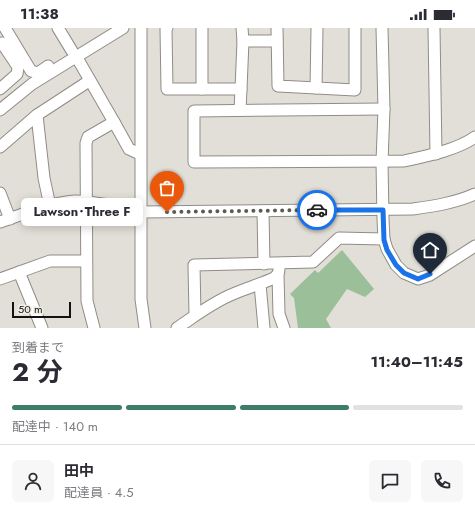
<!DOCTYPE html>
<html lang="ja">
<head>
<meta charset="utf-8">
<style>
  :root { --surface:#fff; --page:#f7f7f7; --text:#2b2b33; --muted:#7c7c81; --line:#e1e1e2; --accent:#3e7d6a }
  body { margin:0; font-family:Jost,"Noto Sans JP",sans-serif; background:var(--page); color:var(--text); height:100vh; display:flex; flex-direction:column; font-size:15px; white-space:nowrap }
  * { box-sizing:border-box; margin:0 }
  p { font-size:13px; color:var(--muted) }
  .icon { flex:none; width:22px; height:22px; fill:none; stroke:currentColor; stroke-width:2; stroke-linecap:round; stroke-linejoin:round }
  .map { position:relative; height:300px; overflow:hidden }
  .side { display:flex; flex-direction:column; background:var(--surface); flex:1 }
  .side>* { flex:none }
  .scale { position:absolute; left:12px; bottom:10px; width:59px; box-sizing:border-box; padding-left:4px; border:2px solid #13120f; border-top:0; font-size:11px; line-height:14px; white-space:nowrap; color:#13120f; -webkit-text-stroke:3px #f0ede5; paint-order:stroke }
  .pin { position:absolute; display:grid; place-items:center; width:34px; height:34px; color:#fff; margin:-41px -17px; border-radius:50% 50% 50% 0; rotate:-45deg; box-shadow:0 0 4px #0007 }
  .pin .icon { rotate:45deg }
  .courier { position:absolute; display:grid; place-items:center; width:40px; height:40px; margin:-20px; border:3px solid #1a73e8; border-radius:50%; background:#fff; color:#222; box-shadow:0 1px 5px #0007 }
  .bubble { position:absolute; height:28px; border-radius:6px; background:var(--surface); box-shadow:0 2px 10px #0003; font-size:13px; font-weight:700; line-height:28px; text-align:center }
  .summary em { font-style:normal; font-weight:700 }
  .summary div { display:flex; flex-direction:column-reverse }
  .summary { display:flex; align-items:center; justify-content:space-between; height:68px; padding:0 12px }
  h1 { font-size:26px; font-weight:700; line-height:30px }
  .bar { display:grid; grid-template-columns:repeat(4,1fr); gap:6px 4px; align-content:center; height:48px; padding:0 12px }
  .bar i { height:5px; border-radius:3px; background:var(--line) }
  .bar .current { background:var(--accent) }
  .bar p { grid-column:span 4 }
  .line { display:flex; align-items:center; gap:10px; padding:0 12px; border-top:1px solid var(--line) }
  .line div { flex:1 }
  .round { display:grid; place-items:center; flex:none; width:42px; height:42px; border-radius:6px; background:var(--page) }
  .status { display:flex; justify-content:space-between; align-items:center; height:28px; padding:0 20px; background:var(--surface); direction:ltr }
  .status svg { height:11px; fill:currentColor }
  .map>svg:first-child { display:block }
</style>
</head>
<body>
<div class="status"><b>11:38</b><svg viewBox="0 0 49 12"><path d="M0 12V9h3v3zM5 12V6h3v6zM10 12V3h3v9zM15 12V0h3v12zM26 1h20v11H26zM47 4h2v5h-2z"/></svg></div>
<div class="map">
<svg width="475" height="300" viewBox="0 0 475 300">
  <rect width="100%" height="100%" fill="#e2dfd8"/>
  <path fill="#9bbf98" d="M342,222L374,261L365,269L347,261L326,291L331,300H298L294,270L290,266L315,242L318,245Z"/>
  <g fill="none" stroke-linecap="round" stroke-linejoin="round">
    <g stroke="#908d86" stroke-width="13">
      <g id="minor">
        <path d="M5,0L31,43L38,45L48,38"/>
        <path d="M58,0L72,23"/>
        <path d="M141,0V271L144,293L145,300"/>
        <path d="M167,0L166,1L167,61H241L243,13L242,0"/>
        <path d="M202,0V61"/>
        <path d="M277,0L278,58L355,62V0"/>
        <path d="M382,0L384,81L382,134L383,191L384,211L387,221L396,237L404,245L418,251L430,247L475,218"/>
        <path d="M434,0L436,126"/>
        <path d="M243,13H277"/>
        <path d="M76,28L114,94L88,109L86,115L87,273L94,300"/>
        <path d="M316,60L317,0"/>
        <path d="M0,61L17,46L18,39L2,15"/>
        <path d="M384,81L194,83V134L404,133C426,128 457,122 475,109"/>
        <path d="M0,82L32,56L123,0"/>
        <path d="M240,82L241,61"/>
        <path d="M37,87L44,150L50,178"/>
        <path d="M114,94L129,121L140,126"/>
        <path d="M0,119L37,87L89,53"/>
        <path d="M0,165L10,191"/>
        <path d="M263,183L264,236"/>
        <path d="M141,184L413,181C434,178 455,175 475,166"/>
        <path d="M0,194C24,186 50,175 75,173C91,173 112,178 128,180"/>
        <path d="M19,244L42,300"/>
        <path d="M278,247L279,286L284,300"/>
        <path d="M0,251L50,233H86"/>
        <path d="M260,256L264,300"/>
        <path d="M195,287L194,237L313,234L339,210L384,211"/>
        <path d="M177,300C195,288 213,274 233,266C247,260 261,256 274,250C280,245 279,243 279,236"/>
      </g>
    </g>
    <use href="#minor" stroke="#fff" stroke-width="11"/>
  </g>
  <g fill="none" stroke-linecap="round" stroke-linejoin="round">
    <path stroke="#5b5a55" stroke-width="4" stroke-dasharray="0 7.2" d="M167,184L317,182"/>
    <path stroke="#1a73e8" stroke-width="5" d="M317,182H383L384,212L387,222L396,237L404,245L418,251L430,246"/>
  </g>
</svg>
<div class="scale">50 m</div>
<div class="pin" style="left:167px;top:184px;background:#ea580c"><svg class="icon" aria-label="bag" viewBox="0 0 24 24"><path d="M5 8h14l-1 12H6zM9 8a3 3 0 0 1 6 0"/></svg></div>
<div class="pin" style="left:430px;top:246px;background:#1f2937"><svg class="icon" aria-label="home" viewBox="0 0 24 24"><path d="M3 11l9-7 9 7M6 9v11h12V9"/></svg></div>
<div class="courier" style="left:317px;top:182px"><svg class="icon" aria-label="car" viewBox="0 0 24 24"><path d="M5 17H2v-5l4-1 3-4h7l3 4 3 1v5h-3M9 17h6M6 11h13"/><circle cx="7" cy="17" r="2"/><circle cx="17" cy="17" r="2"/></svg></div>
<div class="bubble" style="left:21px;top:170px;width:122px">Lawson･Three F</div>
</div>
<section class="side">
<div class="summary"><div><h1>2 分</h1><p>到着まで</p></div><em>11:40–11:45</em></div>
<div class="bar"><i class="current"></i><i class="current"></i><i class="current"></i><i></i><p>配達中 · 140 m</p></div>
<div class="line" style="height:72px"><a class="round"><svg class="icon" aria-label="person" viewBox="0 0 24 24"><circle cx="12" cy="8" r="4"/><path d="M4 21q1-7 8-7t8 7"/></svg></a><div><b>田中</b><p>配達員 · 4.5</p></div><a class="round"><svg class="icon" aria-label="chat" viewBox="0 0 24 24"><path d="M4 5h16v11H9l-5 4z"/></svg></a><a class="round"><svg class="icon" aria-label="phone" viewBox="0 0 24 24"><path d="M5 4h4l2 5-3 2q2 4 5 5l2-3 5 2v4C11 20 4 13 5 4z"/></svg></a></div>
</section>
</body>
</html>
